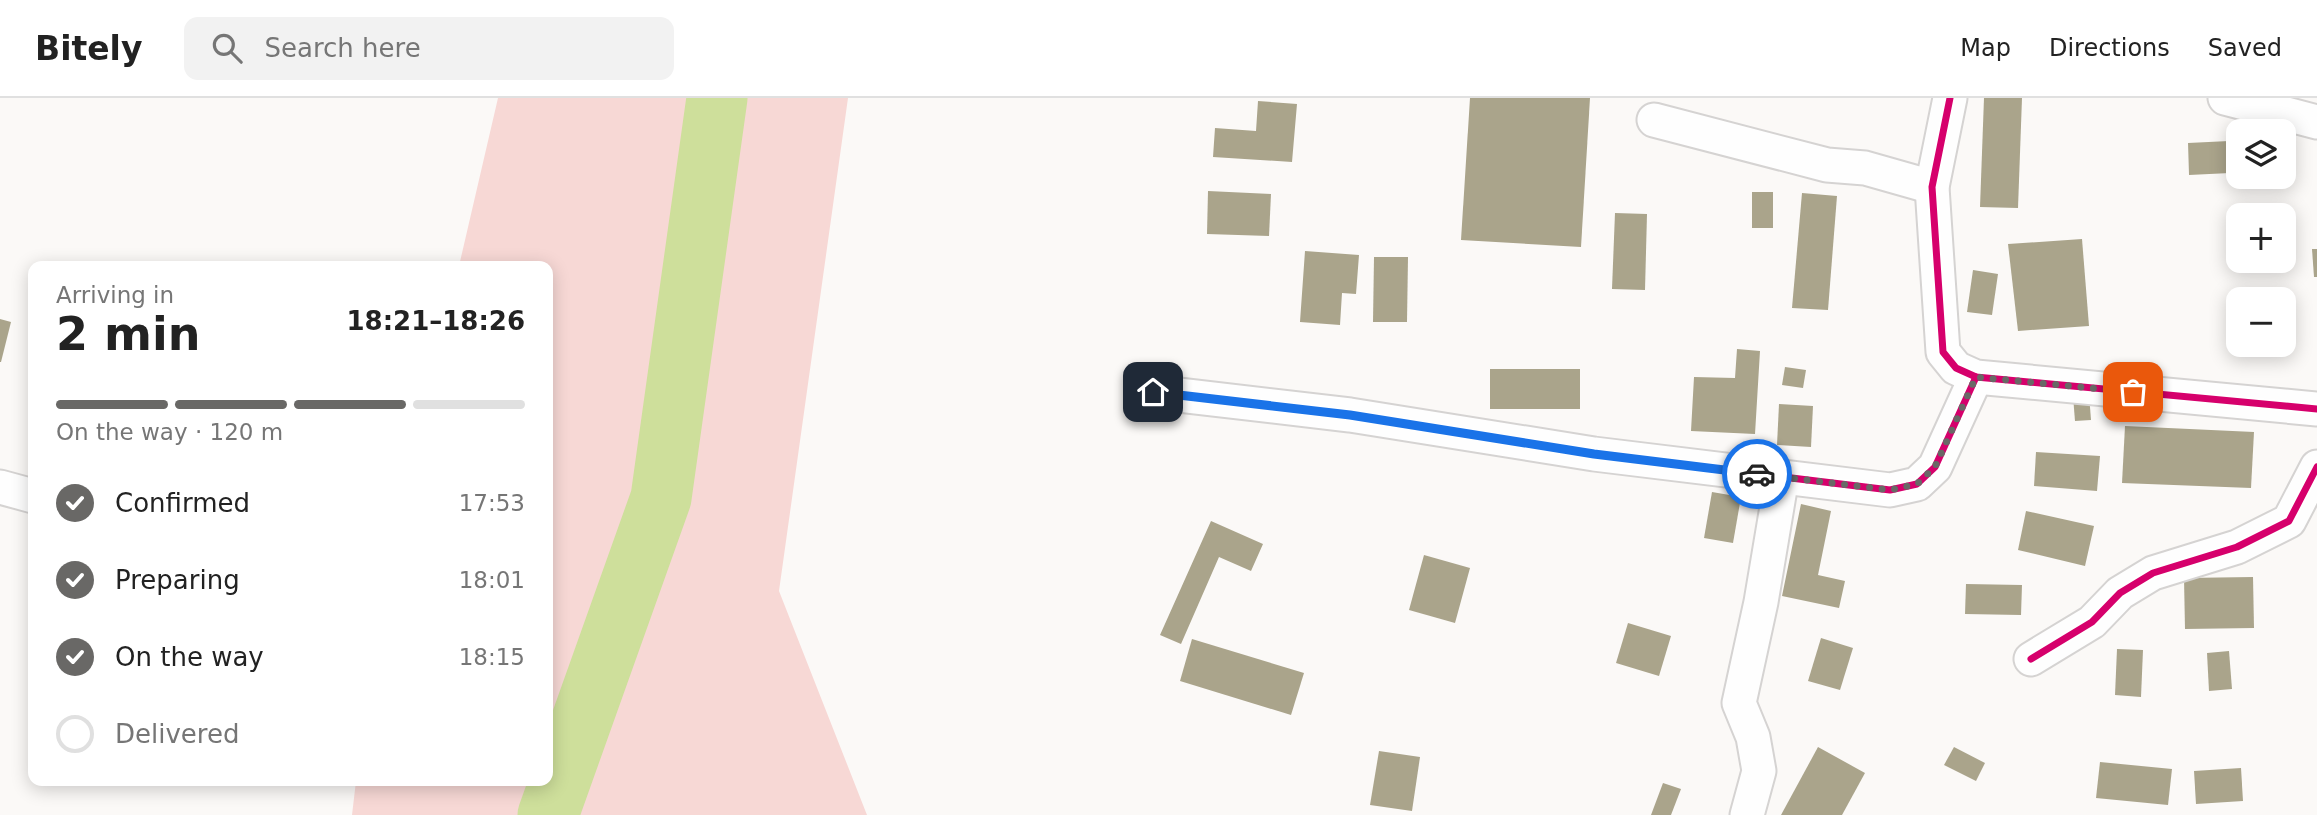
<!DOCTYPE html>
<html lang="en">
<head>
<meta charset="utf-8">
<style>
  :root { --surface:#fff; --page:#f2f2f2; --text:#222; --muted:#767676; --line:#e0e0e0; --accent:#696866 }
  body { margin:0; font-family:"DejaVu Sans",sans-serif; background:var(--page); color:var(--text); height:100vh; display:flex; flex-direction:column; font-size:26px; white-space:nowrap }
  * { box-sizing:border-box; margin:0 }
  p { font-size:23px; color:var(--muted) }
  .icon { flex:none; width:38px; height:38px; fill:none; stroke:currentColor; stroke-width:2; stroke-linecap:round; stroke-linejoin:round }
  .map { position:relative; flex:1; overflow:hidden }
  .sheet { position:absolute; left:28px; top:163px; width:525px; height:525px; display:flex; flex-direction:column; background:var(--surface); border-radius:14px; box-shadow:0 4px 18px #0003 }
  .sheet>* { flex:none }
  .fabs { position:absolute; left:2226px; top:21px; display:grid; gap:14px }
  .fabs a { display:grid; place-items:center; width:70px; height:70px; border-radius:14px; background:var(--surface); box-shadow:0 4px 18px #0003; font-size:35px }
  .pin { position:absolute; display:grid; place-items:center; width:60px; height:60px; color:#fff; margin:-30px; border-radius:14px; box-shadow:0 4px 10px #0006 }
  .courier { position:absolute; display:grid; place-items:center; width:70px; height:70px; margin:-35px; border:5px solid #1a73e8; border-radius:50%; background:#fff; color:#222; box-shadow:0 2px 9px #0007 }
  .head em { font-style:normal; font-weight:700 }
  .head div { display:flex; flex-direction:column-reverse }
  .head { display:flex; align-items:center; justify-content:space-between; height:119px; padding:0 28px }
  h1 { font-size:46px; font-weight:700; line-height:52px }
  .bar { display:grid; grid-template-columns:repeat(4,1fr); gap:10px 7px; align-content:center; height:84px; padding:0 28px }
  .bar i { height:9px; border-radius:5px; background:var(--line) }
  .bar .active { background:var(--accent) }
  .bar p { grid-column:span 4 }
  ol { padding:0 28px; list-style:none }
  li { display:flex; align-items:center; gap:21px; height:77px }
  li p { margin-inline-start:auto }
  li .icon { padding:7px; border-radius:50%; background:var(--accent); color:#fff; stroke-width:4 }
  li:last-child { color:var(--muted) }
  li i { width:38px; height:38px; border:4px solid var(--line); border-radius:50% }
  header { display:flex; align-items:center; gap:42px; box-sizing:border-box; height:98px; padding:0 35px; background:var(--surface); border-bottom:2px solid var(--line) }
  header strong { font-size:33px }
  nav { display:flex; gap:38px; margin-inline-start:auto; font-size:24px }
  .search { width:490px; height:63px; background:var(--page); display:flex; align-items:center; gap:18px; box-sizing:border-box; padding:0 24px; border-radius:14px; color:var(--muted); font-size:26px }
  .map>svg:first-child { display:block }
</style>
</head>
<body>
<header>
<strong>Bitely</strong>
<div class="search"><svg class="icon" aria-label="search" viewBox="0 0 24 24"><circle cx="10" cy="10" r="6"/><path d="M15 15l6 6"/></svg>Search here</div>
<nav><a>Map</a><a>Directions</a><a>Saved</a></nav>
</header>
<div class="map">
<svg width="2317" height="717" viewBox="0 0 2317 717">
  <rect width="100%" height="100%" fill="#fbf9f7"/>
  <path fill="#f7d8d5" d="M498,0H848L779,493L867,717H352L356,683L548,682V168H459Z"/>
  <g fill="none" stroke-linecap="round" stroke-linejoin="round">
    <path stroke="#cedf9b" stroke-width="61" d="M548,717L661,400L717,0"/>
  </g>
  <g fill="#aaa48b">
    <path d="M1470,0H1590L1581,149L1461,142Z"/>
    <path d="M1984,0H2022L2018,110L1980,109Z"/>
    <path d="M1258,3L1297,6L1292,64L1213,59L1215,30L1256,33Z"/>
    <path d="M2229,43L2230,75L2189,77L2188,45Z"/>
    <path d="M1208,93L1271,96L1269,138L1207,136Z"/>
    <rect x="1752" y="94" width="21" height="36"/>
    <path d="M1802,95L1837,98L1828,212L1792,210Z"/>
    <path d="M1615,115L1647,116L1645,192L1612,191Z"/>
    <path d="M2082,141L2089,228L2018,233L2008,146Z"/>
    <path d="M2312,151H2317V179H2314Z"/>
    <path d="M1305,153L1359,157L1356,196L1342,195L1340,227L1300,224Z"/>
    <path d="M1374,159H1408L1407,224H1373Z"/>
    <path d="M1973,172L1998,176L1992,217L1967,214Z"/>
    <path d="M0,221L11,224L1,264H0Z"/>
    <path d="M1737,251L1760,253L1755,336L1691,333L1694,279L1735,280Z"/>
    <path d="M1785,269L1806,272L1803,290L1782,287Z"/>
    <rect x="1490" y="271" width="90" height="40"/>
    <path d="M2089,296L2091,322L2075,323L2073,298Z"/>
    <path d="M1779,306L1813,308L1811,349L1777,347Z"/>
    <path d="M2125,328L2254,334L2251,390L2122,385Z"/>
    <path d="M2036,354L2100,358L2097,393L2034,388Z"/>
    <path d="M1712,394L1741,399L1733,445L1704,440Z"/>
    <path d="M1801,406L1831,413L1818,477L1845,483L1839,510L1782,498Z"/>
    <path d="M2026,413L2094,428L2085,468L2018,452Z"/>
    <path d="M1211,423L1263,446L1251,473L1219,459L1181,546L1160,537Z"/>
    <path d="M1424,457L1470,470L1455,525L1409,512Z"/>
    <path d="M2253,479L2254,530L2185,531L2184,480Z"/>
    <path d="M1966,486L2022,487L2021,517L1965,516Z"/>
    <path d="M1628,525L1671,538L1659,578L1616,565Z"/>
    <path d="M1821,540L1853,550L1840,592L1808,583Z"/>
    <path d="M1192,541L1304,575L1291,617L1180,583Z"/>
    <path d="M2117,551L2143,552L2141,599L2115,597Z"/>
    <path d="M2229,553L2232,591L2209,593L2207,555Z"/>
    <path d="M1818,649L1865,675L1842,717H1781Z"/>
    <path d="M1954,649L1985,665L1976,683L1944,667Z"/>
    <path d="M1379,653L1420,659L1412,713L1370,707Z"/>
    <path d="M2100,664L2172,671L2168,707L2096,700Z"/>
    <path d="M2241,670L2243,703L2196,706L2194,673Z"/>
    <path d="M1663,685L1681,691L1671,717H1651Z"/>
  </g>
  <g fill="none" stroke-linecap="round" stroke-linejoin="round">
    <g stroke="#d5d3d2" stroke-width="37">
      <g id="minor">
        <path d="M1950,0L1932,89L1943,254L1956,270L1976,279L2317,311"/>
        <path d="M2225,0L2317,24"/>
        <path d="M1654,22L1827,67L1865,70L1932,89"/>
        <path d="M1153,294L1350,317L1594,356L1890,392L1917,386L1935,369L1976,279"/>
        <path d="M0,389L33,398"/>
        <path d="M2031,561L2092,524L2120,495L2153,475L2237,449L2289,423L2317,369"/>
        <path d="M1747,717L1759,673L1753,639L1739,605L1761,504L1782,379"/>
      </g>
    </g>
    <use href="#minor" stroke="#fefefe" stroke-width="33"/>
    <g stroke="#fff" stroke-width="11">
      <g id="cycleway">
        <path d="M1950,0L1932,89L1943,254L1956,270L1976,279L2317,311"/>
        <path d="M1153,294L1350,317L1594,356L1890,392L1917,386L1935,369L1976,279"/>
        <path d="M2031,561L2092,524L2120,495L2153,475L2237,449L2289,423L2317,369"/>
      </g>
    </g>
    <use href="#cycleway" stroke="#d6006c" stroke-width="7"/>
  </g>
  <g fill="none" stroke-linecap="round" stroke-linejoin="round">
    <path stroke="#696866" stroke-width="7" stroke-dasharray="0 12.6" d="M1757,376L1890,392L1917,386L1935,369L1976,279L2133,294"/>
    <path stroke="#1a73e8" stroke-width="9" d="M1153,294L1350,317L1594,356L1757,376"/>
  </g>
</svg>
<div class="fabs">
<a><svg class="icon" aria-label="layers" viewBox="0 0 24 24"><path d="M12 4l9 5-9 5-9-5zM3 14l9 5 9-5"/></svg></a>
<a>+</a>
<a>−</a>
</div>
<div class="pin" style="left:2133px;top:294px;background:#ea580c"><svg class="icon" aria-label="bag" viewBox="0 0 24 24"><path d="M5 8h14l-1 12H6zM9 8a3 3 0 0 1 6 0"/></svg></div>
<div class="pin" style="left:1153px;top:294px;background:#1f2937"><svg class="icon" aria-label="home" viewBox="0 0 24 24"><path d="M3 11l9-7 9 7M6 9v11h12V9"/></svg></div>
<div class="courier" style="left:1757px;top:376px"><svg class="icon" aria-label="car" viewBox="0 0 24 24"><path d="M5 17H2v-5l4-1 3-4h7l3 4 3 1v5h-3M9 17h6M6 11h13"/><circle cx="7" cy="17" r="2"/><circle cx="17" cy="17" r="2"/></svg></div>
<section class="sheet">
<div class="head"><div><h1>2 min</h1><p>Arriving in</p></div><em>18:21–18:26</em></div>
<div class="bar"><i class="active"></i><i class="active"></i><i class="active"></i><i></i><p>On the way · 120 m</p></div>
<ol>
<li><svg class="icon" aria-label="check" viewBox="0 0 24 24"><path d="M5 12l5 5 9-10"/></svg>Confirmed<p>17:53</p></li>
<li><svg class="icon" aria-label="check" viewBox="0 0 24 24"><path d="M5 12l5 5 9-10"/></svg>Preparing<p>18:01</p></li>
<li><svg class="icon" aria-label="check" viewBox="0 0 24 24"><path d="M5 12l5 5 9-10"/></svg>On the way<p>18:15</p></li>
<li><i></i>Delivered</li>
</ol>
</section>
</div>
</body>
</html>
